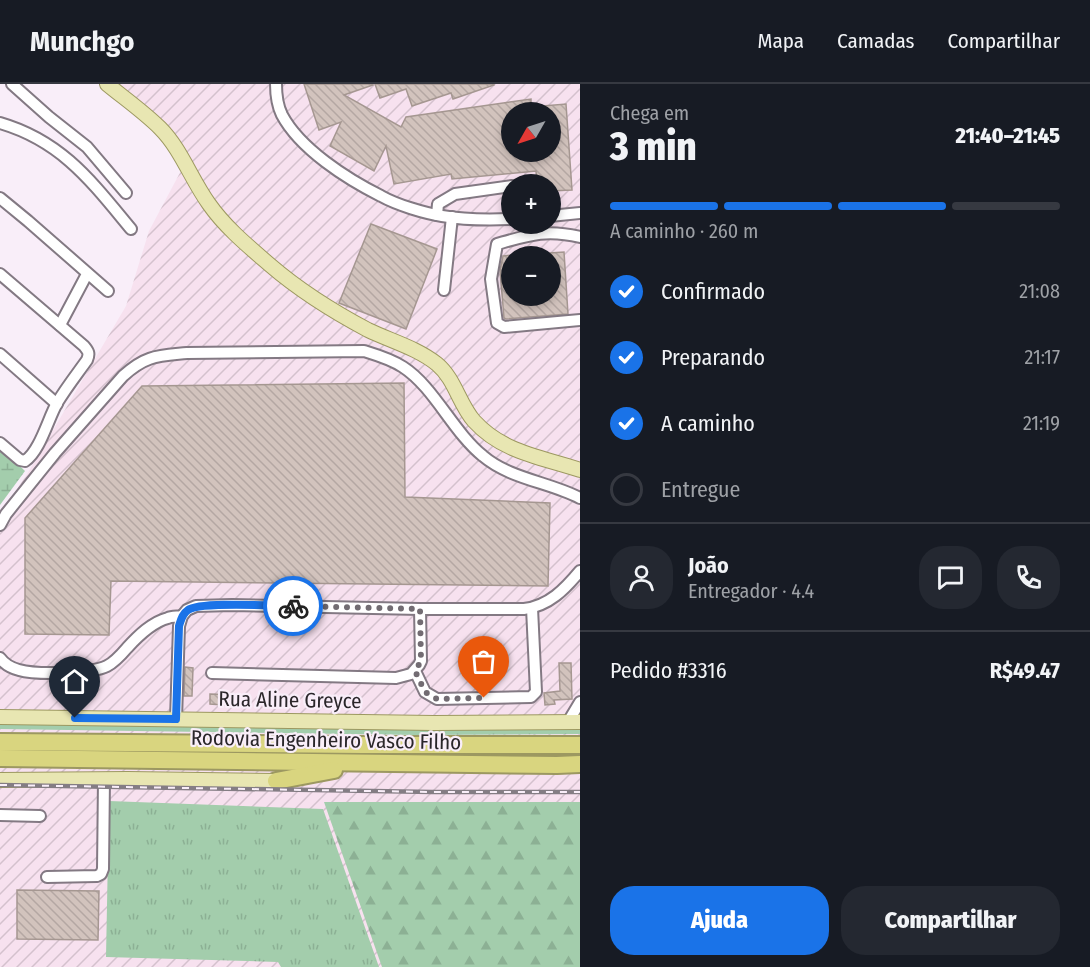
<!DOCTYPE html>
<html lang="pt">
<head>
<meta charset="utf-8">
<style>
  :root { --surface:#171b24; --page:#242831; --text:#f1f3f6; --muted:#9ea1a6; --line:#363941; --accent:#1a73e8 }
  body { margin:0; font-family:"Fira Sans Condensed",sans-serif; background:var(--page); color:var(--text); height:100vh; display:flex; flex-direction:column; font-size:22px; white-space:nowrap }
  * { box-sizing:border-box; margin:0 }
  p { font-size:20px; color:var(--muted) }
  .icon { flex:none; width:33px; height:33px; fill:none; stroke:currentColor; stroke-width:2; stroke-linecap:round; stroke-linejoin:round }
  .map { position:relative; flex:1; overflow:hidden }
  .panel { display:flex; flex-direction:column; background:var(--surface); width:510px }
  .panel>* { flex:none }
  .needle { width:39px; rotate:231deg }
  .tools { position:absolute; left:501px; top:18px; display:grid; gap:12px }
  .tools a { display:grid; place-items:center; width:60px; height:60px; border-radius:50%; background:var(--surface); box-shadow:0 3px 9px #0003; font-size:30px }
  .pin { position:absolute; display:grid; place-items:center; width:51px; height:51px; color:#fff; margin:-62px -26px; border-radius:50% 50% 50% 0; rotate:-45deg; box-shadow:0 0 6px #0007 }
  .pin .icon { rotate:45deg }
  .courier { position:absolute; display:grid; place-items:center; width:60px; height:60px; margin:-30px; border:4px solid #1a73e8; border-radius:50%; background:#fff; color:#222; box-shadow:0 2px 8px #0007 }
  .head em { font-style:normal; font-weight:800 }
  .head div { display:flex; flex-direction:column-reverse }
  .head { display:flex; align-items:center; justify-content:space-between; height:102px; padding:0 30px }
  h1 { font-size:39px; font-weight:800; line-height:45px }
  .bar { display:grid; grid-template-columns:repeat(4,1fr); gap:9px 6px; align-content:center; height:72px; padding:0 30px }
  .bar i { height:8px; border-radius:4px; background:var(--line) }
  .bar .on { background:var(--accent) }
  .bar p { grid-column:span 4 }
  .line { display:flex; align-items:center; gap:15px; padding:0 30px; border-top:2px solid var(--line) }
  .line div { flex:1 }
  .round { display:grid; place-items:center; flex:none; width:63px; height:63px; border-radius:24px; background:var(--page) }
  ol { padding:0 30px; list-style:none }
  li { display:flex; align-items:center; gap:18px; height:66px }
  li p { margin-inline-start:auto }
  li .icon { padding:6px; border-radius:50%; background:var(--accent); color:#fff; stroke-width:4 }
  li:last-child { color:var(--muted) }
  li i { width:33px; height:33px; border:3px solid var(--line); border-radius:50% }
  .button { display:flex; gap:12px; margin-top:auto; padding:12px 30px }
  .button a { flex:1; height:69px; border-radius:24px; background:var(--accent); color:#fff; font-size:24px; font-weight:800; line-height:69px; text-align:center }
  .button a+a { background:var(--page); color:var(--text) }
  header { display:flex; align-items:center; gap:36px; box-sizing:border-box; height:84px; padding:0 30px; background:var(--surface); border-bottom:2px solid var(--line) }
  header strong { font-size:28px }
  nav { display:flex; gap:33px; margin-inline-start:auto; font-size:21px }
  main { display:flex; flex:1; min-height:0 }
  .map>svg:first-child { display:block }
</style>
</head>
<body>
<header>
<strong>Munchgo</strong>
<nav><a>Mapa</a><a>Camadas</a><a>Compartilhar</a></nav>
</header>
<main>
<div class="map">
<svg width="580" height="883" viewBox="0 0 580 883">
  <defs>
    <pattern id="industrial-furrows" width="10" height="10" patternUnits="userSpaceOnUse" patternTransform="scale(1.5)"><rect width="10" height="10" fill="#f7e1ef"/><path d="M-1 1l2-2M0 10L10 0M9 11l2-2" fill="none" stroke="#d4c1cd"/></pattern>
    <pattern id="grass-tufts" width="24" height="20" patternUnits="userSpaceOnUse" patternTransform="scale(1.5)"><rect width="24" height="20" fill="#a3cdac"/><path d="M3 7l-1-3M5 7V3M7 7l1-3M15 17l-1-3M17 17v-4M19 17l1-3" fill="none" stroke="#8cb094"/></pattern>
    <pattern id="forest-firs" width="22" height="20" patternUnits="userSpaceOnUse" patternTransform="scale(1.5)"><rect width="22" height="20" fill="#a3cdac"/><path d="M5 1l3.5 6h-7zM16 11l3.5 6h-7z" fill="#8cb094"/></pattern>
    <pattern id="wetland-marsh" width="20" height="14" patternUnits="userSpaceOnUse" patternTransform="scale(1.5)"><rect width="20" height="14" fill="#a3cdac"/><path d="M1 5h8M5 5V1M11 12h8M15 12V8" fill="none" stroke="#8cb094"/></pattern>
    <pattern id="building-back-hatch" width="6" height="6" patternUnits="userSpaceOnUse" patternTransform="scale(1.5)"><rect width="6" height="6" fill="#d2c3bd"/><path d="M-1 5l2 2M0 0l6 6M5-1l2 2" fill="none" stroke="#b4a7a3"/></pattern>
  </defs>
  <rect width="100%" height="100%" fill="#f9eef9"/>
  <path fill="url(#industrial-furrows)" fill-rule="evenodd" d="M108,0H580V883H0V431L29,387L126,222L149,147L183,83L157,46ZM512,28H550V68H512ZM512,100H550V140H512ZM512,172H550V212H512Z"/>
  <g fill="url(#grass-tufts)">
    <path d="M0,638L580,642V650L415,651L0,645Z"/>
    <path d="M109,717L323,725L379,883H281L278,878L106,873Z"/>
  </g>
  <path fill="url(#forest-firs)" d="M324,718H580V883H382Z"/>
  <path fill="url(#wetland-marsh)" d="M0,363L25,387L0,421Z"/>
  <g fill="url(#building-back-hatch)" stroke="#a59791" stroke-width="1.5" fill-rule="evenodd">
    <path d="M304,0H373V1L344,11L401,43L406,33L531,15V23L566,20L572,106L550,107V100H537L536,87L452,95L451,90L394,100L386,62L374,87L330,62L341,38L319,46ZM512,28H550V68H512Z"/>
    <path d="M375,0H494V1L453,15L451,9L412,22L406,5L380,14Z"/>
    <path d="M371,140L437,165L406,245L339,219Z"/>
    <path d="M564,168L568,230L506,235L504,234L500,186L503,172L512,171V212H550V169Z"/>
    <path d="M404,299L405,413L550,419L548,502L111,497L109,551L25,550V434L142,302Z"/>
    <path d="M559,579H571L572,615L554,616L555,620L545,621L544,609L560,607Z"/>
    <path d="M185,583L193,584L192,612H184Z"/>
    <path d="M210,610L237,611L236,622L210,620Z"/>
    <path d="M17,806L99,807L98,856L17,855Z"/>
  </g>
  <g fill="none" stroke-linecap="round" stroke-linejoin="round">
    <g stroke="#837983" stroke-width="14">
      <g id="minor">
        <path d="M12,0L49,33L87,63L126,109"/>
        <path d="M276,0C276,11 277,21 282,31C300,65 347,95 381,112C397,121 424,129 442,132C465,136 489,136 512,135"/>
        <path d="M0,39C62,57 92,98 131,145"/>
        <path d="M0,114L28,137L108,207"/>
        <path d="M437,131L438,120L455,110L512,102"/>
        <path d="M550,132L580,129"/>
        <path d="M580,153C546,145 529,151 497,160L491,195L497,239L504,243L580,236"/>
        <path d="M0,190L84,262C88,267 90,269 87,276C77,290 66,304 57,319C48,335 40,367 25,377L20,376L0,359"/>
        <path d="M444,206L452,133"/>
        <path d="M60,241L87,190"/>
        <path d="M0,270L57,320"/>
        <path d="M0,441L6,430L55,369L123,292C146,271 158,272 187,269L364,267C377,271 391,275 403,283C434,303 453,348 483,372C510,395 549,398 580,414"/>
        <path d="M0,574C5,581 11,584 19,586C36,591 91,590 107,582C115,578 121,571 127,564C138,552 152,538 168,534C172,532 178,533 182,532"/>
        <path d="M415,587L425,608L437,615L531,613L536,608L532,524"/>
        <path d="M212,589L396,594L411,590L419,581L421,577L420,525"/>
        <path d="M176,635L179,542L182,532L187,526L196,522L232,521L420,525H524C549,522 565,505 580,487"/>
        <path d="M568,638L580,618"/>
        <path d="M0,731L40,732"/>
        <path d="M47,793L97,792L101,790L103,785L104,695"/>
      </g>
    </g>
    <g stroke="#9c9861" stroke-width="16">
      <g id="major">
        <path d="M107,0C124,14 144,28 160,44C181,65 191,95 209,120C225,143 248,162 270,181C299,206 334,228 368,246C391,257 417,264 437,280C455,295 459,320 474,337C503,369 542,373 580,386"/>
        <path d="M0,633L434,639L580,638"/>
        <path d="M0,696L128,695L276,697"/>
      </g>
    </g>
    <g stroke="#9c9861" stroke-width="20">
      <g id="highway">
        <path d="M0,658L363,661H580"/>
        <path d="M0,674L557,681L580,680"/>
        <path d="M276,697L334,686"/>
      </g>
    </g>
    <use href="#minor" stroke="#fff" stroke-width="10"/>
    <use href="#major" stroke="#e8e6b2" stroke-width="14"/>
    <use href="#highway" stroke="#d9d57f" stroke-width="16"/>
    <g stroke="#847d84" stroke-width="4.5">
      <path id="rail" d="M0,701L432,708H580"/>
    </g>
    <use href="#rail" stroke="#f9eef9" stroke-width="2" stroke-dasharray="7" stroke-linecap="butt"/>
  </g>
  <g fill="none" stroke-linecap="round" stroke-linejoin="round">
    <path stroke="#726c72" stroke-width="6" stroke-dasharray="0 10.8" d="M293,522L420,525L421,577L415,587L425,608L437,615L484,614"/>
    <path stroke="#1a73e8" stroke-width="8" d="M75,634L176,635L179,542C181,536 182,530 188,526C200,517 274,522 293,522"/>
  </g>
  <g text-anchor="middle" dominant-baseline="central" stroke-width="4.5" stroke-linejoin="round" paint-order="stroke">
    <g font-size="21" fill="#2a262a" stroke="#f9eef9">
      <text transform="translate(290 616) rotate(1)">Rua Aline Greyce</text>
      <text transform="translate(326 656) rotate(1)">Rodovia Engenheiro Vasco Filho</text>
    </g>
  </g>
</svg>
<div class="tools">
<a><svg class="needle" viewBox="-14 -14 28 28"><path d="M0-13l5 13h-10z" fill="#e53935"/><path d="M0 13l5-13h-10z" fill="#9ea1a6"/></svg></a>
<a>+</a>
<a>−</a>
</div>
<div class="pin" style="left:484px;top:614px;background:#ea580c"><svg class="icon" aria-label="bag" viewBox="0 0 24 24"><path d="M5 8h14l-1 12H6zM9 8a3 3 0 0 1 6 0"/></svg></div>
<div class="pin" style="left:75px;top:634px;background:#1f2937"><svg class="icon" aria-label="home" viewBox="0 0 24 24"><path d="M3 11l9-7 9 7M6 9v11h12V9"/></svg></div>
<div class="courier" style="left:293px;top:522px"><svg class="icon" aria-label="bike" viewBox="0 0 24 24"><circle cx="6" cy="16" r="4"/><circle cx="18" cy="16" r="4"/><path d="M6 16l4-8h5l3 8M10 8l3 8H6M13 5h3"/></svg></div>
</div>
<section class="panel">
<div class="head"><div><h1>3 min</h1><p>Chega em</p></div><em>21:40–21:45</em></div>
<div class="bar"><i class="on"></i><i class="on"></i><i class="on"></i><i></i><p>A caminho · 260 m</p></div>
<ol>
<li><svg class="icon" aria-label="check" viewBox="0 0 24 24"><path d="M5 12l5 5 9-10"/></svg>Confirmado<p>21:08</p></li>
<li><svg class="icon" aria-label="check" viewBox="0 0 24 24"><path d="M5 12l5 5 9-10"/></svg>Preparando<p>21:17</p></li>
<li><svg class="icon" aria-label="check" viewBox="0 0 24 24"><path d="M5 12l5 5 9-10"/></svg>A caminho<p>21:19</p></li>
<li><i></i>Entregue</li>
</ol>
<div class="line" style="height:108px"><a class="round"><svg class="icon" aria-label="person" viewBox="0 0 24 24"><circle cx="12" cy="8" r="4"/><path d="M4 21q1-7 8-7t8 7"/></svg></a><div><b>João</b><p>Entregador · 4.4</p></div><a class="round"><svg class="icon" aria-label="chat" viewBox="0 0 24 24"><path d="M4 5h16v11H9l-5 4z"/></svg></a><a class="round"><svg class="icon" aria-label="phone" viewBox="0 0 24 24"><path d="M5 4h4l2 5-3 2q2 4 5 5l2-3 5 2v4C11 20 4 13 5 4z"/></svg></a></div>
<div class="line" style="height:78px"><div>Pedido #3316</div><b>R$49.47</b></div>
<div class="button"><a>Ajuda</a><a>Compartilhar</a></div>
</section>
</main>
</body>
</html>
